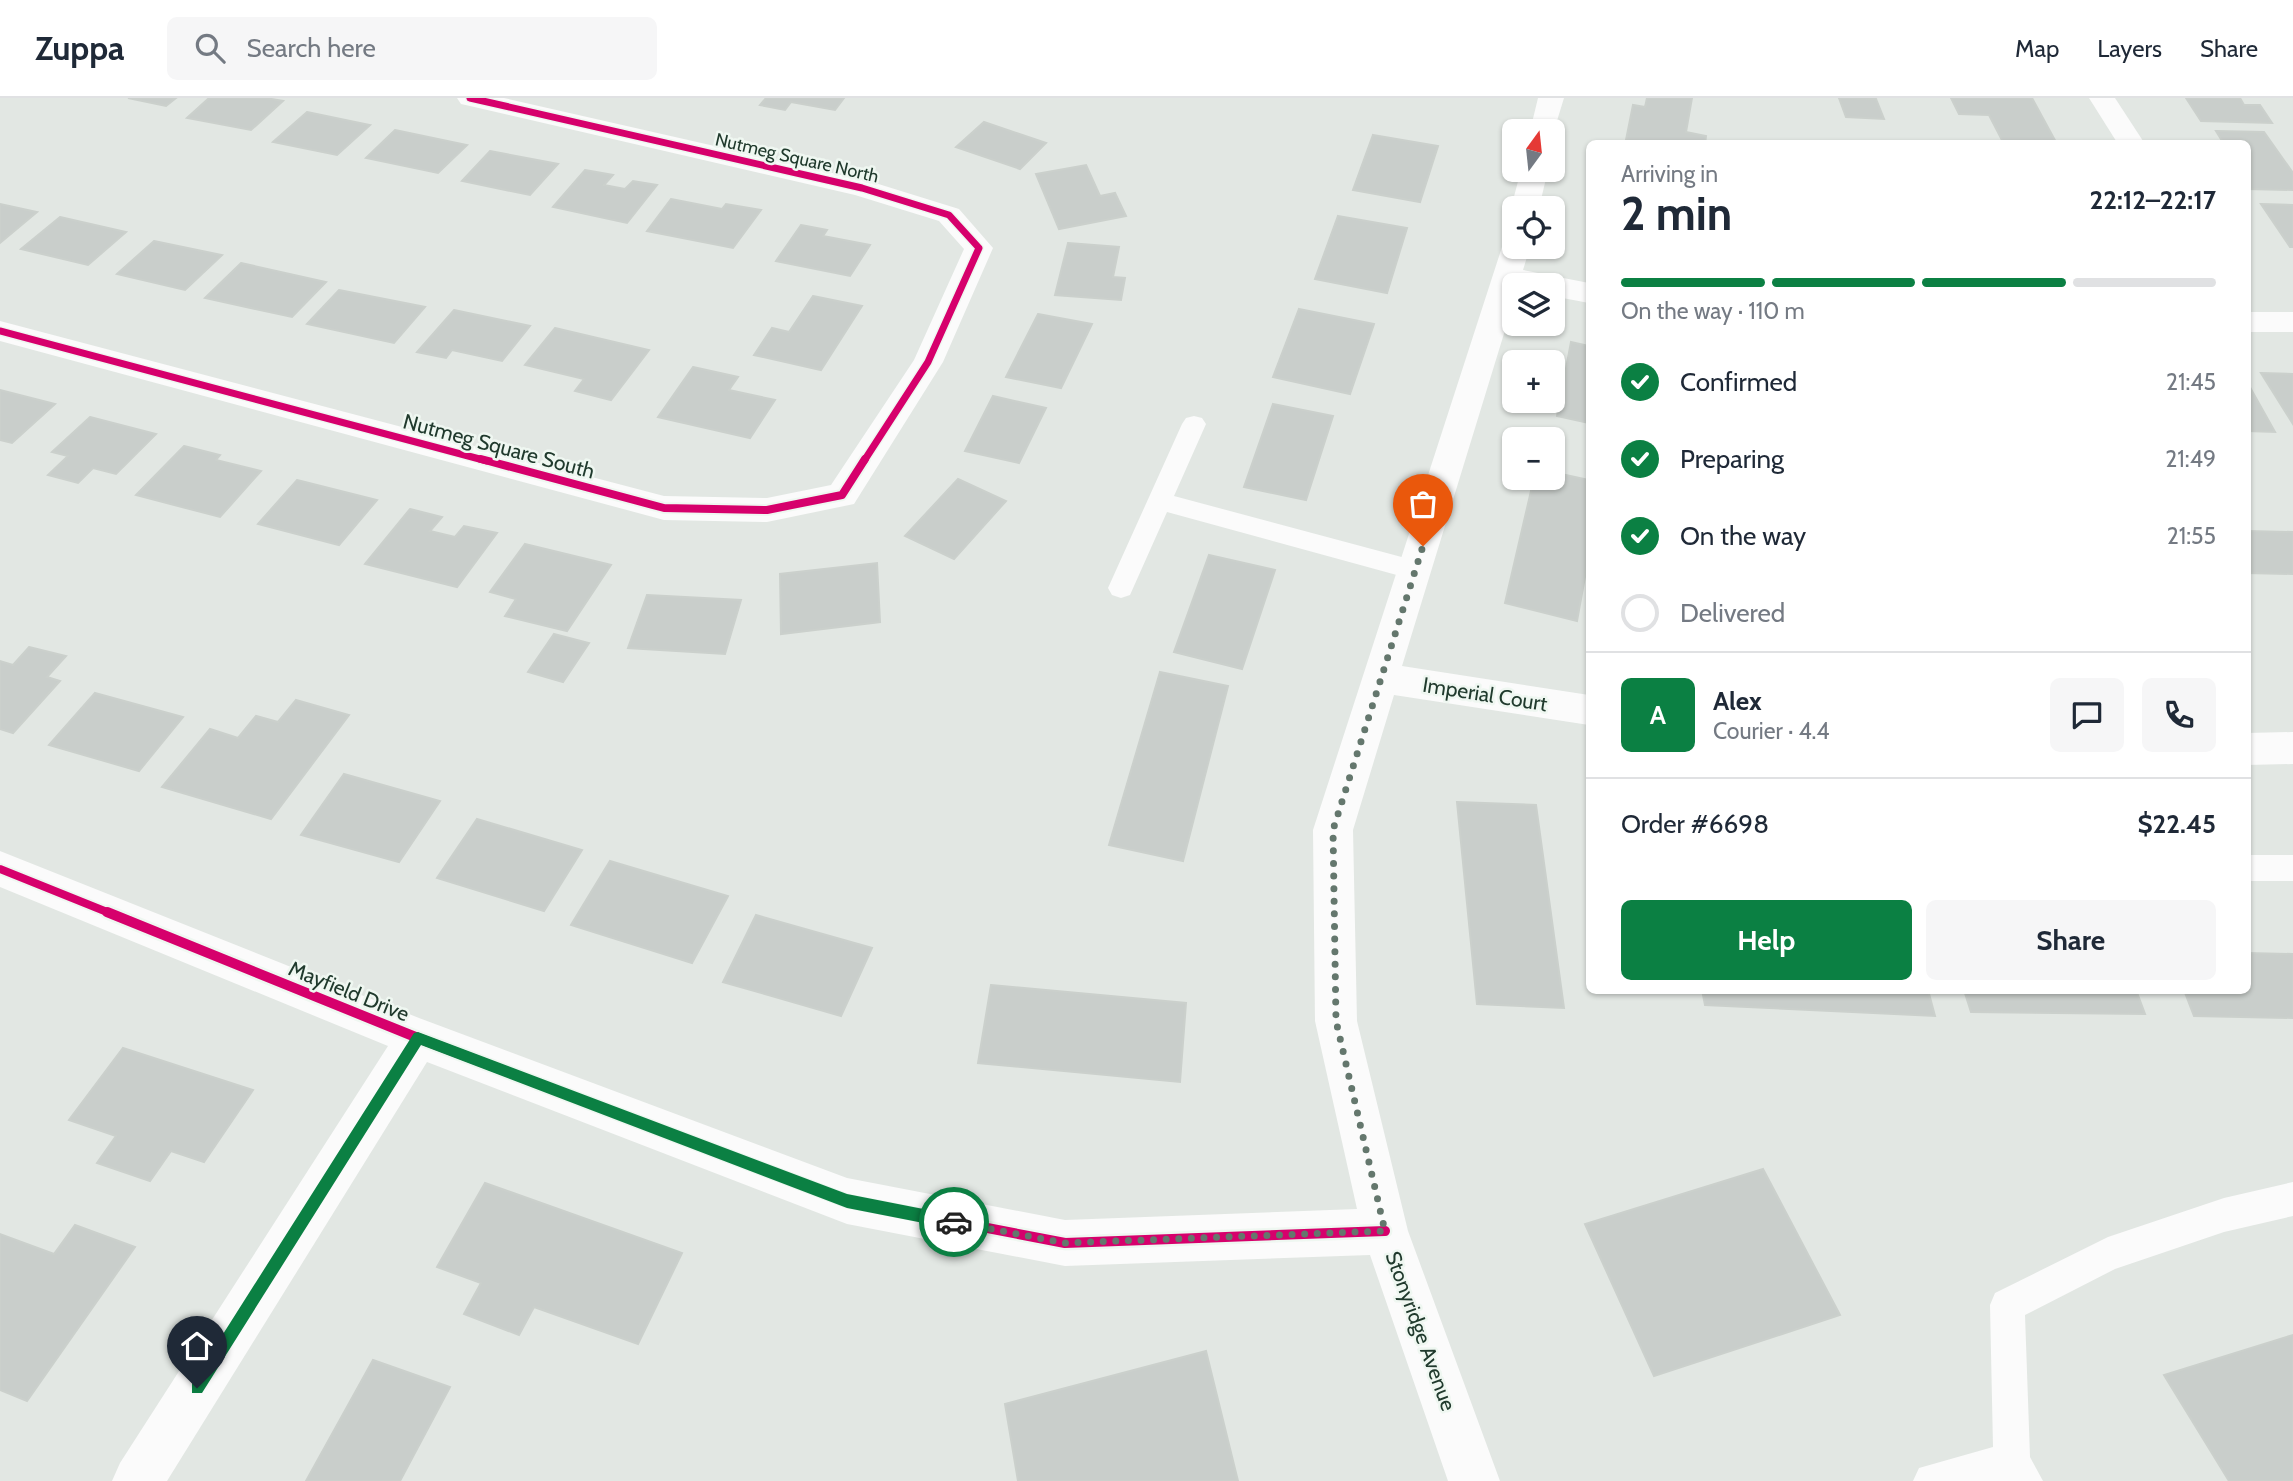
<!DOCTYPE html>
<html lang="en">
<head>
<meta charset="utf-8">
<style>
  :root { --surface:#fff; --page:#f6f6f7; --text:#1f2937; --muted:#747a83; --line:#e0e1e3; --accent:#0b8043 }
  body { margin:0; font-family:Cabin,sans-serif; background:var(--page); color:var(--text); height:100vh; display:flex; flex-direction:column; font-size:26px; white-space:nowrap }
  * { box-sizing:border-box; margin:0 }
  p { font-size:23px; color:var(--muted) }
  .icon { flex:none; width:38px; height:38px; fill:none; stroke:currentColor; stroke-width:2; stroke-linecap:round; stroke-linejoin:round }
  .map { position:relative; flex:1; overflow:hidden }
  .side { position:absolute; left:1586px; top:42px; width:665px; height:854px; display:flex; flex-direction:column; background:var(--surface); border-radius:10px; box-shadow:0 2px 5px #0004 }
  .side>* { flex:none }
  .needle { width:46px; rotate:15deg }
  .fabs { position:absolute; left:1502px; top:21px; display:grid; gap:14px }
  .fabs a { display:grid; place-items:center; width:63px; height:63px; border-radius:10px; background:var(--surface); box-shadow:0 2px 5px #0004; font-size:35px }
  .pin { position:absolute; display:grid; place-items:center; width:60px; height:60px; color:#fff; margin:-72px -30px; border-radius:50% 50% 50% 0; rotate:-45deg; box-shadow:0 0 7px #0007 }
  .pin .icon { rotate:45deg }
  .courier { position:absolute; display:grid; place-items:center; width:70px; height:70px; margin:-35px; border:5px solid #0b8043; border-radius:50%; background:#fff; color:#222; box-shadow:0 2px 9px #0007 }
  .summary em { font-style:normal; font-weight:700 }
  .summary div { display:flex; flex-direction:column-reverse }
  .summary { display:flex; align-items:center; justify-content:space-between; height:119px; padding:0 35px }
  h1 { font-size:46px; font-weight:700; line-height:52px }
  .bar { display:grid; grid-template-columns:repeat(4,1fr); gap:10px 7px; align-content:center; height:84px; padding:0 35px }
  .bar i { height:9px; border-radius:5px; background:var(--line) }
  .bar .selected { background:var(--accent) }
  .bar p { grid-column:span 4 }
  .line { display:flex; align-items:center; gap:18px; padding:0 35px; border-top:2px solid var(--line) }
  .line div { flex:1 }
  .round { display:grid; place-items:center; flex:none; width:74px; height:74px; border-radius:10px; background:var(--page) }
  ol { padding:0 35px; list-style:none }
  li { display:flex; align-items:center; gap:21px; height:77px }
  li p { margin-inline-start:auto }
  li .icon { padding:7px; border-radius:50%; background:var(--accent); color:#fff; stroke-width:4 }
  li:last-child { color:var(--muted) }
  li i { width:38px; height:38px; border:4px solid var(--line); border-radius:50% }
  .cta { display:flex; gap:14px; margin-top:auto; padding:14px 35px }
  .cta a { flex:1; height:80px; border-radius:10px; background:var(--accent); color:#fff; font-size:28px; font-weight:700; line-height:80px; text-align:center }
  .cta a+a { background:var(--page); color:var(--text) }
  header { display:flex; align-items:center; gap:42px; box-sizing:border-box; height:98px; padding:0 35px; background:var(--surface); border-bottom:2px solid var(--line) }
  header strong { font-size:33px }
  nav { display:flex; gap:38px; margin-inline-start:auto; font-size:24px }
  .search { width:490px; height:63px; background:var(--page); display:flex; align-items:center; gap:18px; box-sizing:border-box; padding:0 24px; border-radius:10px; color:var(--muted); font-size:26px }
  .map>svg:first-child { display:block }
</style>
</head>
<body>
<header>
<strong>Zuppa</strong>
<div class="search"><svg class="icon" aria-label="search" viewBox="0 0 24 24"><circle cx="10" cy="10" r="6"/><path d="M15 15l6 6"/></svg>Search here</div>
<nav><a>Map</a><a>Layers</a><a>Share</a></nav>
</header>
<div class="map">
<svg width="2293" height="1383" viewBox="0 0 2293 1383">
  <rect width="100%" height="100%" fill="#e2e7e3"/>
  <g fill="#c9cecb" stroke="#cbd0cc" stroke-width="2">
    <path d="M128,0H176L166,8Z"/>
    <path d="M209,0H266L283,3L251,32L187,20Z"/>
    <path d="M766,0H844L835,12L791,4L785,12L760,7Z"/>
    <path d="M1647,0H1692L1686,34L1706,38L1705,46H1645L1626,42L1633,7L1645,9Z"/>
    <path d="M1839,0L1876,1L1884,21L1846,19Z"/>
    <path d="M1951,0H2032L2057,46H2004L1989,17L1959,16Z"/>
    <path d="M2186,0H2240L2244,7H2260L2272,25L2201,23Z"/>
    <path d="M307,14L370,27L337,57L273,44Z"/>
    <path d="M984,24L1046,45L1020,71L956,49Z"/>
    <path d="M395,32L467,47L438,75L366,60Z"/>
    <path d="M2216,33L2264,34L2293,75V92L2247,91V46H2224Z"/>
    <path d="M1373,37L1438,48L1420,104L1353,92Z"/>
    <path d="M490,53L558,66L530,97L462,83Z"/>
    <path d="M1086,67L1100,98L1115,95L1126,118L1059,131L1036,76Z"/>
    <path d="M585,72L613,77L604,87L625,91L633,83L657,87L627,125L553,109Z"/>
    <path d="M671,101L722,111L726,106L761,112L733,150L647,133Z"/>
    <path d="M0,106L37,114L0,145Z"/>
    <path d="M2261,106L2293,107V149H2290Z"/>
    <path d="M1338,118L1407,130L1387,195L1315,181Z"/>
    <path d="M60,119L126,134L88,167L21,151Z"/>
    <path d="M801,127L827,132L823,138L870,147L850,178L776,163Z"/>
    <path d="M154,143L222,157L185,192L117,176Z"/>
    <path d="M1068,145L1119,149L1113,179L1125,180L1121,202L1055,197Z"/>
    <path d="M241,165L326,184L292,219L205,200Z"/>
    <path d="M339,192L425,209L394,245L307,226Z"/>
    <path d="M813,198L862,208L821,272L754,257L772,230L789,234Z"/>
    <path d="M1299,211L1374,226L1350,296L1273,279Z"/>
    <path d="M454,212L530,228L502,263L452,252L446,260L417,254Z"/>
    <path d="M1038,216L1092,226L1061,290L1006,279Z"/>
    <path d="M555,230L649,252L611,302L575,293L584,281L525,267Z"/>
    <path d="M1571,244L1589,248V325L1557,318Z"/>
    <path d="M693,269L738,279L729,292L775,302L750,340L658,319Z"/>
    <path d="M2261,275L2293,276V326Z"/>
    <path d="M2247,284L2275,334L2247,333Z"/>
    <path d="M0,292L55,306L12,345L0,342Z"/>
    <path d="M993,298L1046,310L1019,365L965,353Z"/>
    <path d="M1273,306L1333,318L1306,402L1244,389Z"/>
    <path d="M90,319L156,336L116,376L93,370L78,385L48,377L68,358L52,354Z"/>
    <path d="M184,348L220,357L216,362L261,373L220,419L136,397Z"/>
    <path d="M1552,374L1589,382V457L1577,523L1505,505L1534,380H1552Z"/>
    <path d="M958,381L1006,403L954,461L905,438Z"/>
    <path d="M297,382L377,402L339,447L258,426Z"/>
    <path d="M410,411L442,419L430,433L455,439L464,428L497,435L457,489L365,466Z"/>
    <path d="M2247,433L2293,434V476L2247,475Z"/>
    <path d="M525,446L611,467L567,533L505,518L516,501L490,494Z"/>
    <path d="M1209,457L1275,472L1242,571L1174,554Z"/>
    <path d="M877,465L880,524L781,536L780,476Z"/>
    <path d="M647,497L741,502L725,556L628,550Z"/>
    <path d="M554,536L589,545L563,584L528,574Z"/>
    <path d="M29,549L66,558L47,579L60,583L13,635L0,631V563L13,567Z"/>
    <path d="M1160,574L1228,588L1183,763L1109,747Z"/>
    <path d="M95,595L183,619L139,673L49,647Z"/>
    <path d="M296,602L349,617L271,721L162,689L210,631L238,640L256,618L278,624Z"/>
    <path d="M344,676L440,703L399,764L301,737Z"/>
    <path d="M1457,704L1536,707L1564,910L1477,906Z"/>
    <path d="M477,721L582,752L544,813L437,780Z"/>
    <path d="M610,763L728,798L692,865L571,827Z"/>
    <path d="M756,817L872,850L841,918L723,884Z"/>
    <path d="M2247,855L2293,856V920L2194,918L2184,892H2247Z"/>
    <path d="M991,887L1186,905L1180,984L978,965Z"/>
    <path d="M1702,892H1928L1935,918L1705,907Z"/>
    <path d="M1964,892H2136L2145,916L1971,914Z"/>
    <path d="M123,950L253,992L204,1064L171,1053L150,1083L97,1065L116,1038L69,1022Z"/>
    <path d="M1763,1071L1840,1217L1654,1278L1585,1126Z"/>
    <path d="M485,1085L682,1155L638,1246L534,1209L519,1237L464,1216L481,1185L437,1169Z"/>
    <path d="M75,1127L135,1149L27,1303L0,1292V1136L54,1156Z"/>
    <path d="M2293,1237V1383H2229L2164,1277Z"/>
    <path d="M1206,1253L1238,1383H1018L1005,1306Z"/>
    <path d="M373,1262L450,1289L400,1383H306Z"/>
  </g>
  <g fill="none" stroke-linecap="round" stroke-linejoin="round">
    <g fill="#fbfbfb" fill-rule="evenodd">
      <path d="M1194,318L1202,320L1206,326L1174,398L1424,465L1428,472L1424,479L1415,482L1167,414L1130,497L1121,500L1112,497L1108,490L1182,326L1186,320Z"/>
      <rect x="2247" y="757" width="46" height="26"/>
      <path d="M2293,1084V1118L2224,1134L2115,1171L2025,1217L2030,1359L2043,1383H1913L1919,1370L1993,1349L1990,1207L1995,1195L2108,1139L2224,1100Z"/>
    </g>
    <g fill="#fbfbfb" fill-rule="evenodd">
      <path d="M457,0H504L872,84L959,111L993,150L943,264L854,406L767,424L664,422L0,243V223L664,398L767,400L831,387L914,262L964,151L939,123L855,97L470,8L461,6Z"/>
      <path d="M1538,0H1564L1552,39V33H1530Z"/>
      <path d="M2089,0H2115L2145,46H2118Z"/>
      <path d="M1521,72H1548L1539,110H1514V114L1511,110Z"/>
      <path d="M1514,140V149H1530L1523,172L1589,185V205L1552,198V187H1514V203L1402,568L1589,597V627L1394,597L1353,732L1357,923L1408,1133L1500,1383H1448L1370,1157L1065,1168L847,1126L427,964L167,1383H112L120,1365L388,948L0,789V753L419,920L847,1080L1065,1122L1357,1111L1315,923L1313,732L1502,149L1506,143Z"/>
      <rect x="2247" y="214" width="46" height="20"/>
      <path d="M2293,634V666L2247,667V635Z"/>
    </g>
    <g stroke="#eff7f1" stroke-width="10">
      <g id="cycleway-far2">
        <path d="M470,0L862,90L949,117L979,150L928,264L864,363"/>
        <path d="M0,233L487,363"/>
      </g>
    </g>
    <g stroke="#eff7f1" stroke-width="12">
      <g id="cycleway-far1">
        <path d="M481,361L664,410L767,412L842,397L865,361"/>
        <path d="M0,771L112,816"/>
      </g>
    </g>
    <g stroke="#eff7f1" stroke-width="15">
      <path id="cycleway" d="M107,814L418,940L847,1103L1065,1145L1385,1133"/>
    </g>
    <use href="#cycleway-far2" stroke="#d6006c" stroke-width="7"/>
    <use href="#cycleway-far1" stroke="#d6006c" stroke-width="8"/>
    <use href="#cycleway" stroke="#d6006c" stroke-width="10"/>
  </g>
  <path fill="#0b8043" d="M418,934L847,1096L954,1117L961,1124L954,1131L847,1110L421,947L202,1295H192V1285L414,935Z"/>
  <g fill="none" stroke-linecap="round" stroke-linejoin="round">
    <path stroke="#64776d" stroke-width="7" stroke-dasharray="0 12.6" d="M954,1124L1065,1145L1385,1133L1336,923L1333,732L1423,448"/>
  </g>
  <g text-anchor="middle" dominant-baseline="central" stroke-width="5" stroke-linejoin="round" paint-order="stroke">
    <g font-size="18" fill="#203a2d" stroke="#eff7f1">
      <text transform="translate(797 60) rotate(13)">Nutmeg Square North</text>
    </g>
    <g font-size="21" fill="#203a2d" stroke="#eff7f1">
      <text transform="translate(499 348) rotate(15)">Nutmeg Square South</text>
      <text transform="translate(1485 596) rotate(9)">Imperial Court</text>
      <text transform="translate(349 893) rotate(22)">Mayfield Drive</text>
      <text transform="translate(1421 1233) rotate(70)">Stonyridge Avenue</text>
    </g>
  </g>
</svg>
<div class="fabs">
<a><svg class="needle" viewBox="-14 -14 28 28"><path d="M0-13l5 13h-10z" fill="#e53935"/><path d="M0 13l5-13h-10z" fill="#747a83"/></svg></a>
<a><svg class="icon" aria-label="locate" viewBox="0 0 24 24"><circle cx="12" cy="12" r="6"/><path d="M12 2v4M12 18v4M2 12h4M18 12h4"/></svg></a>
<a><svg class="icon" aria-label="layers" viewBox="0 0 24 24"><path d="M12 4l9 5-9 5-9-5zM3 14l9 5 9-5"/></svg></a>
<a>+</a>
<a>−</a>
</div>
<div class="pin" style="left:1423px;top:448px;background:#ea580c"><svg class="icon" aria-label="bag" viewBox="0 0 24 24"><path d="M5 8h14l-1 12H6zM9 8a3 3 0 0 1 6 0"/></svg></div>
<div class="pin" style="left:197px;top:1290px;background:#1f2937"><svg class="icon" aria-label="home" viewBox="0 0 24 24"><path d="M3 11l9-7 9 7M6 9v11h12V9"/></svg></div>
<div class="courier" style="left:954px;top:1124px"><svg class="icon" aria-label="car" viewBox="0 0 24 24"><path d="M5 17H2v-5l4-1 3-4h7l3 4 3 1v5h-3M9 17h6M6 11h13"/><circle cx="7" cy="17" r="2"/><circle cx="17" cy="17" r="2"/></svg></div>
<section class="side">
<div class="summary"><div><h1>2 min</h1><p>Arriving in</p></div><em>22:12–22:17</em></div>
<div class="bar"><i class="selected"></i><i class="selected"></i><i class="selected"></i><i></i><p>On the way · 110 m</p></div>
<ol>
<li><svg class="icon" aria-label="check" viewBox="0 0 24 24"><path d="M5 12l5 5 9-10"/></svg>Confirmed<p>21:45</p></li>
<li><svg class="icon" aria-label="check" viewBox="0 0 24 24"><path d="M5 12l5 5 9-10"/></svg>Preparing<p>21:49</p></li>
<li><svg class="icon" aria-label="check" viewBox="0 0 24 24"><path d="M5 12l5 5 9-10"/></svg>On the way<p>21:55</p></li>
<li><i></i>Delivered</li>
</ol>
<div class="line" style="height:126px"><b class="round" style="background:var(--accent);color:#fff">A</b><div><b>Alex</b><p>Courier · 4.4</p></div><a class="round"><svg class="icon" aria-label="chat" viewBox="0 0 24 24"><path d="M4 5h16v11H9l-5 4z"/></svg></a><a class="round"><svg class="icon" aria-label="phone" viewBox="0 0 24 24"><path d="M5 4h4l2 5-3 2q2 4 5 5l2-3 5 2v4C11 20 4 13 5 4z"/></svg></a></div>
<div class="line" style="height:91px"><div>Order #6698</div><b>$22.45</b></div>
<div class="cta"><a>Help</a><a>Share</a></div>
</section>
</div>
</body>
</html>
